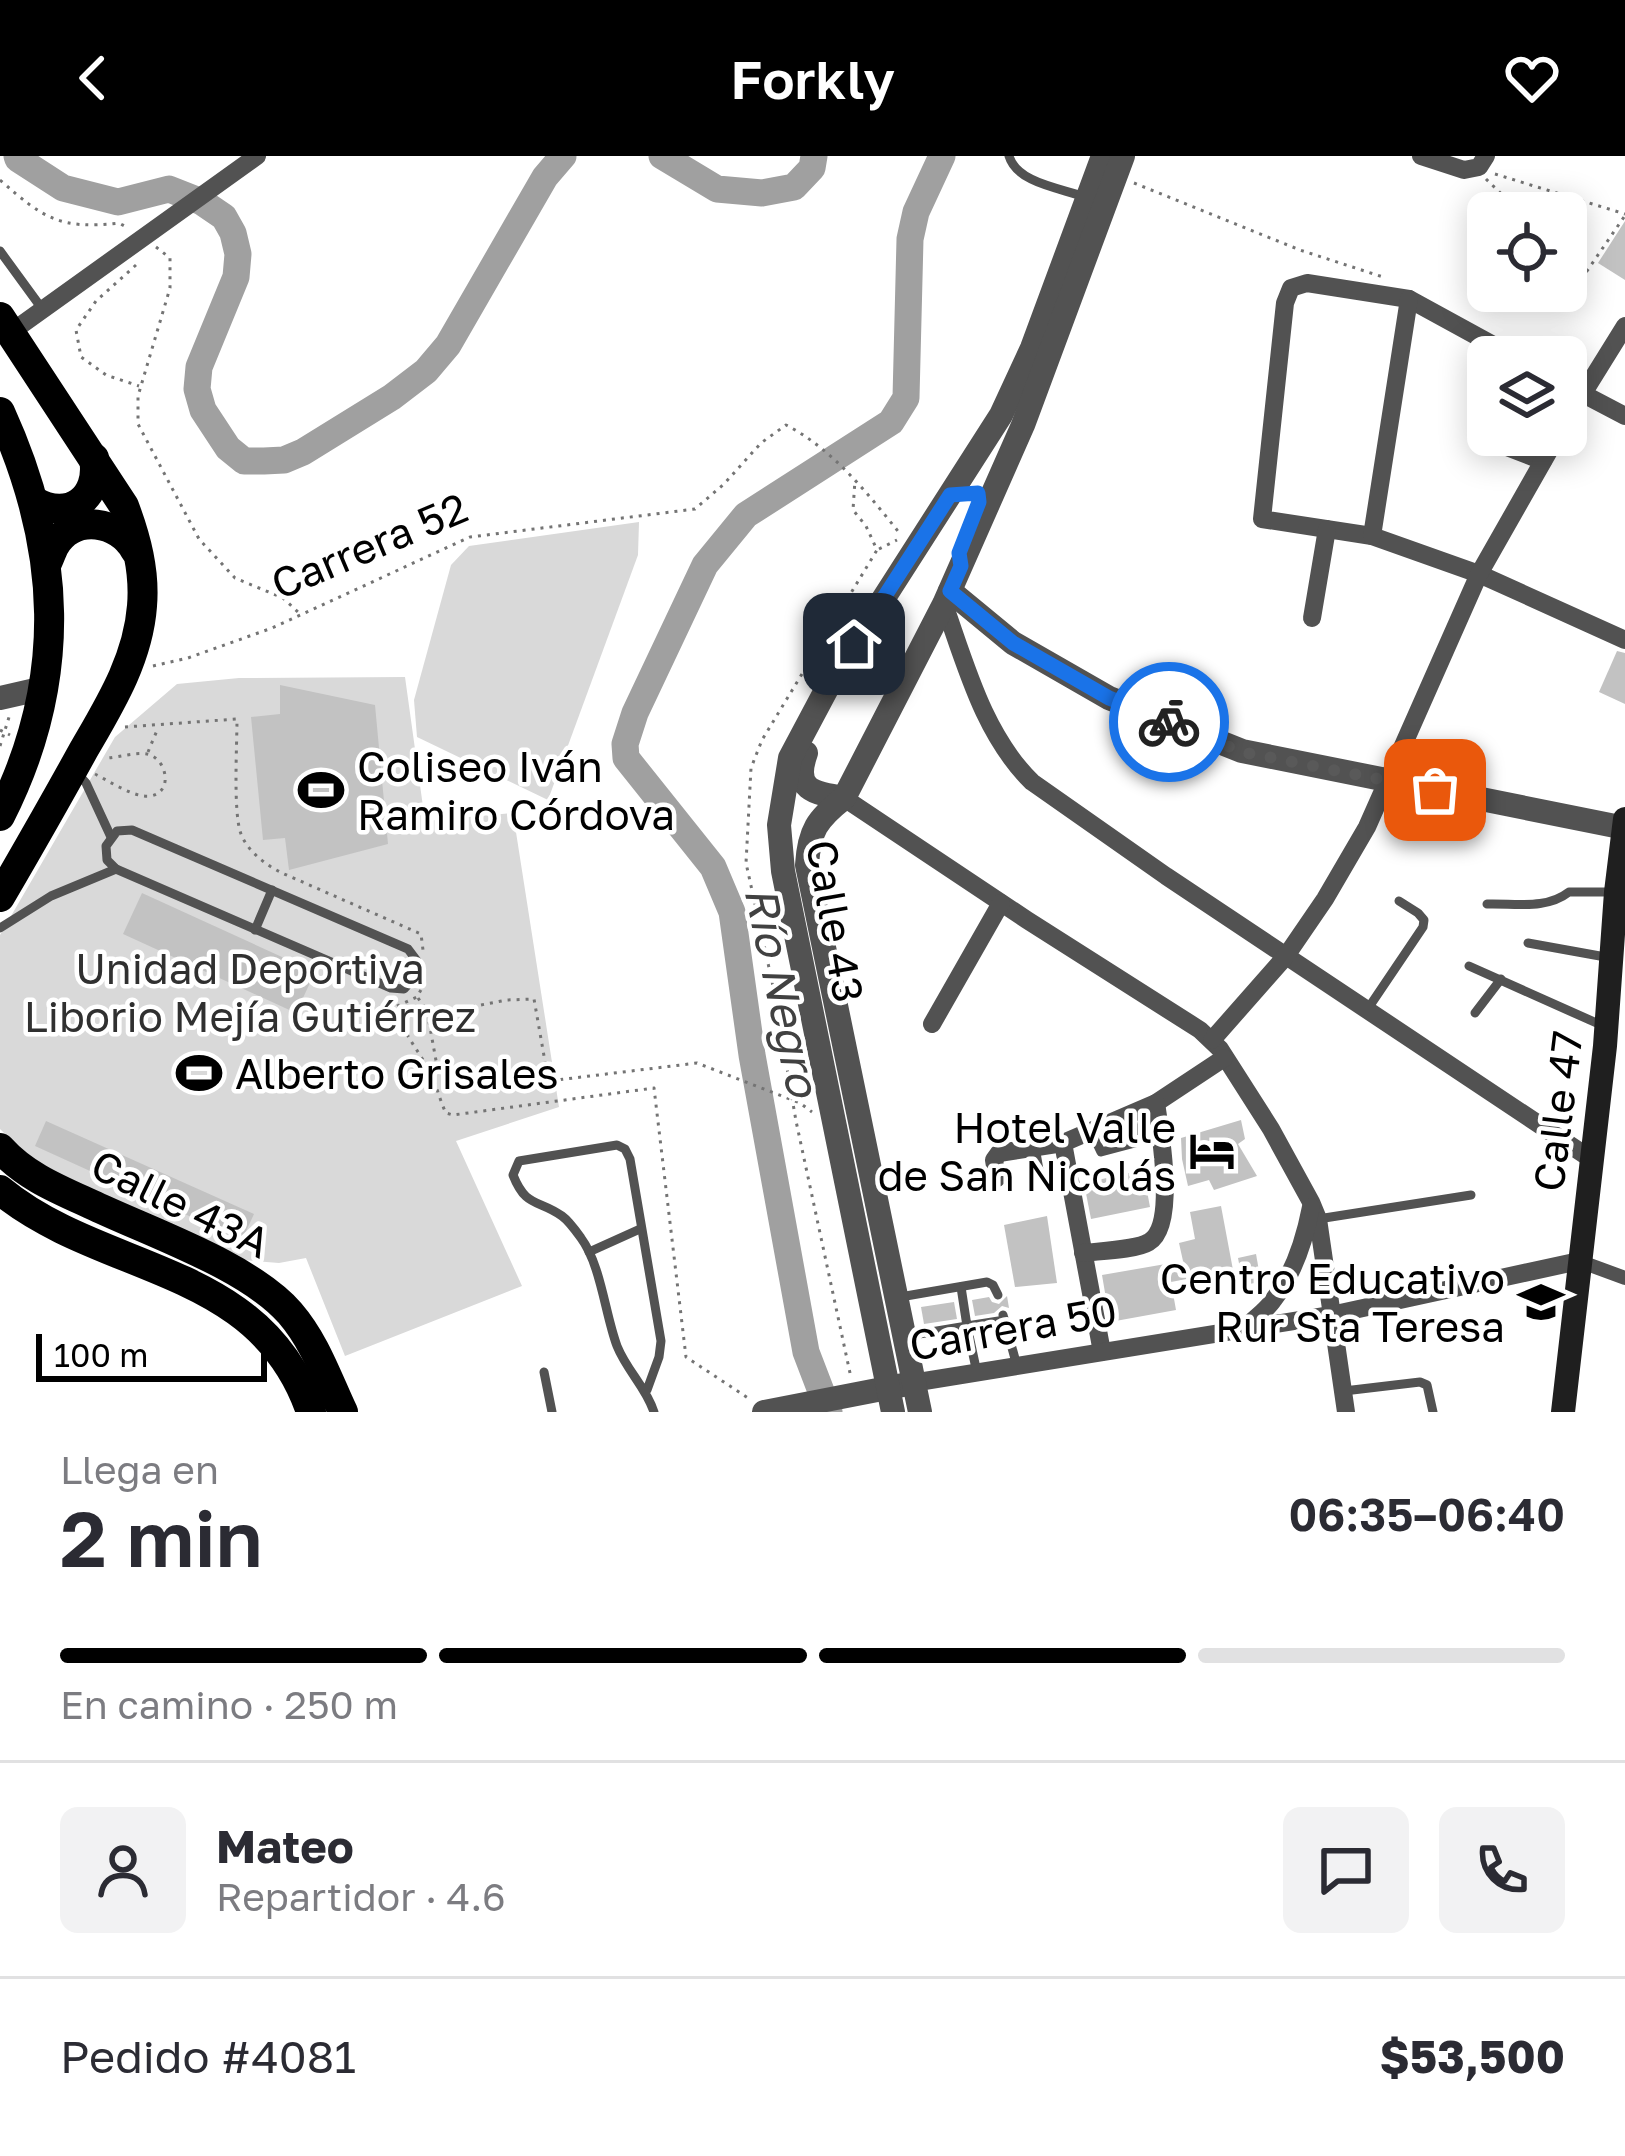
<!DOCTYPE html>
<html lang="es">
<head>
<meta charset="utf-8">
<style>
  :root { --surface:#fff; --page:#f2f2f3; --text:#2b2b33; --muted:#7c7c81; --line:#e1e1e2; --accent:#000 }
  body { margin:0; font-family:"Golos Text",sans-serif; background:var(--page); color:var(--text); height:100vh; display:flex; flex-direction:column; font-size:45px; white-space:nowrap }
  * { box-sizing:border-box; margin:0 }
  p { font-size:39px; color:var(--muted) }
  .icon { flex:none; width:66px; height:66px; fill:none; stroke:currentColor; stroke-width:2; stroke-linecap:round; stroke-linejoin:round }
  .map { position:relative; height:1256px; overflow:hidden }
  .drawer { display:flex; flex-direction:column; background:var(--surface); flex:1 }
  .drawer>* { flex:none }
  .buttons { position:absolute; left:1467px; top:36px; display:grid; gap:24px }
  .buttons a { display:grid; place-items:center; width:120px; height:120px; border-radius:18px; background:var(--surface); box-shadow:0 6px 30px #0003; font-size:60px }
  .scale { position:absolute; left:36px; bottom:30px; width:231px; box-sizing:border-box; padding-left:12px; border:6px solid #000; border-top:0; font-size:33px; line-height:42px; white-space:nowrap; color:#000; -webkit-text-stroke:9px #fff; paint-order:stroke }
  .pin { position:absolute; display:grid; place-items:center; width:102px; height:102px; color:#fff; margin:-51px; border-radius:24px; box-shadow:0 6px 18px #0006 }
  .courier { position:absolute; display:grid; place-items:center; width:120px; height:120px; margin:-60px; border:9px solid #1a73e8; border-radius:50%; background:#fff; color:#222; box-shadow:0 3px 15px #0007 }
  .headline em { font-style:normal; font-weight:600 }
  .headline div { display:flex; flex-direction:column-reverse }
  .headline { display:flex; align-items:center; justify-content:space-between; height:204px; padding:0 60px }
  h1 { font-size:78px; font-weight:600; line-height:90px }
  .bar { display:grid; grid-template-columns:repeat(4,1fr); gap:18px 12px; align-content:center; height:144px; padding:0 60px }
  .bar i { height:15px; border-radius:9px; background:var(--line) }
  .bar .selected { background:var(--accent) }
  .bar p { grid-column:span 4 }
  .line { display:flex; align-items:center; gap:30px; padding:0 60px; border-top:3px solid var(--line) }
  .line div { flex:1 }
  .round { display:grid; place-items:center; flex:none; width:126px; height:126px; border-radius:18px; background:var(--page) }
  header { display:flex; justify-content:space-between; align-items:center; height:156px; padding:0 60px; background:var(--accent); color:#fff; font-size:54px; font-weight:600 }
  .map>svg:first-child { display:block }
</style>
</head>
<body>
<header><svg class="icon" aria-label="back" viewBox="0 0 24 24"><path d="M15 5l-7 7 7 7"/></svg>Forkly<svg class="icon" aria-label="heart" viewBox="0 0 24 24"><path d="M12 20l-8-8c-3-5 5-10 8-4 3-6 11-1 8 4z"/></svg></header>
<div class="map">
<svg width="1625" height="1256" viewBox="0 0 1625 1256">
  <rect width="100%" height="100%" fill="#fff"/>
  <g fill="#d9d9d9">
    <path d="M639,366L638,399L548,644L417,581L414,544L451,409L469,390Z"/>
    <path d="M405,521L425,665L513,657L559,951L456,985L522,1130L345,1200L306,1102L279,1107L243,1104L38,1010L0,973V779L115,581L177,528L239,522Z"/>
  </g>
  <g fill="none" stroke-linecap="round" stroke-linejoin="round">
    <g stroke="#a0a0a0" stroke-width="27">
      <path d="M17,0L18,3L63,32L118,46L169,33L202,46L224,61L233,77L238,98L236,121L199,211L197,233L203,254L228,292L244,305H264L284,304L303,296L392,241L426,215L448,189L545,21L563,0"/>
      <path d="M662,0L717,33L762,37L794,31L812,12L814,0"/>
      <path d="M829,1256L806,1196L752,899L732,756L713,711L626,602L625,588L635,557L705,409L746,359L891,266L906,242L910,83L916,56L942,0"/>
    </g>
  </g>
  <g fill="#c2c2c2">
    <path d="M1625,65V124L1598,107Z"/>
    <path d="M1617,495L1625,497V548L1599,536Z"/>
    <path d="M280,529L375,549L388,688L289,714L285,682L263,684L251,561L280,558Z"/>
    <path d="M142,737L315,816L296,857L123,778Z"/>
    <path d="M1241,964L1245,983L1238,988L1257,1020L1214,1034L1209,1024L1188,1030L1182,1003L1181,982Z"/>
    <path d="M46,965L254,1058L242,1084L35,990Z"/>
    <path d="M1143,1014L1150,1051L1091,1063L1084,1027Z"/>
    <path d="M1221,1050L1233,1114L1171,1126L1176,1154L1110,1166L1102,1119L1183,1105L1179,1087L1195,1083L1190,1056Z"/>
    <path d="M1047,1060L1057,1127L1015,1131L1004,1069Z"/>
    <path d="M1256,1098L1261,1126L1243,1129L1238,1102Z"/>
    <path d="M1007,1140L1009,1152L1002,1150L994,1157L975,1160L972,1144L989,1141L992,1146L999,1148Z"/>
    <path d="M954,1146L957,1163L924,1168L921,1151Z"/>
  </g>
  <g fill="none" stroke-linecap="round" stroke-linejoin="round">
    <g stroke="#747474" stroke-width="3" stroke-dasharray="3 6" stroke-linecap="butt">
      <path d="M1495,18L1625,58"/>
      <path d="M1486,23L1521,57"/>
      <path d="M0,24C43,62 60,74 119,67L128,72"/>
      <path d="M1134,27L1300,94L1383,121"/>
      <path d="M156,91L170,102V132L138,240V268L199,383L235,422L283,442L299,457"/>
      <path d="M1566,97L1587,115L1624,61"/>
      <path d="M136,109L96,145L76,174L81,201L106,219L139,230"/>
      <path d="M879,393L897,384"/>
      <path d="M153,510L188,502L272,472L470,381L695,353L724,328L761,287L786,269C833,293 869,339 901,379"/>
      <path d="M125,571L237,563C237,590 233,657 241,678C248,696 266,709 282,717L421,778L423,794"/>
      <path d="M0,574L10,579"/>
      <path d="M0,590L10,558"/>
      <path d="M148,596L158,572"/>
      <path d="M95,618C109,625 134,642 150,640C174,637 167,602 147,598C136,596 119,601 108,602"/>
      <path d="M418,842L427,855L437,910L434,919"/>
      <path d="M394,845C398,872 419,894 431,918C437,931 440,945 446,957L453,959L654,932L686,1201L748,1242"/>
      <path d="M397,850L417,841L422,832"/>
      <path d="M428,859L507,844L534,843L547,917L557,924L697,907L800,947L812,956"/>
      <path d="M850,1217L796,965L773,830L746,707L751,612L762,584L877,394L866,370L853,354L855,324"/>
    </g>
    <g stroke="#525252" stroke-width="9">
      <path d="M1009,0C1017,27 1060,32 1085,41"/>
      <path d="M0,95L43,154"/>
      <path d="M77,617L86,627L111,681"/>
      <path d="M132,674L408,793L417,805L415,821L404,833L391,832L116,713L107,704L106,690L117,675Z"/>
      <path d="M1487,748C1515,747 1546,754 1569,736H1616"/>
      <path d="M0,772L51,740L116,713"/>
      <path d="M255,774L272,734"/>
      <path d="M1528,787L1611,802"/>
      <path d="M1469,810L1601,869"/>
      <path d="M1367,854L1423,771L1424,764L1418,757L1399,745"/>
      <path d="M1475,857L1501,823"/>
      <path d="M1091,975L1101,996L1135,987L1137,981L1130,957"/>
      <path d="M1035,991L1039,1014"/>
      <path d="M1318,1063L1471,1039"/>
      <path d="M589,1096L640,1073"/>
      <path d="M961,1131L967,1170L1005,1164"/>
      <path d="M900,1141L987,1126L993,1129L998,1139"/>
      <path d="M1003,1159L1017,1210"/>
      <path d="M907,1180L967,1170L977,1217"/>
      <path d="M544,1216L552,1256"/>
      <path d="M647,1234L659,1201L661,1185L630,1003L625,993L617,989L519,1005L513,1019C526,1052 538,1043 562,1060C569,1065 576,1075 581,1082C601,1109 605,1158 617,1190C627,1215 646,1231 654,1256"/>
      <path d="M1344,1235L1420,1226L1427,1229L1433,1256"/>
    </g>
    <path stroke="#525252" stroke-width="14" d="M1579,1105L1625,1122"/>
    <g stroke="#525252" stroke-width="18">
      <path d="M1421,0L1464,14L1479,11L1486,0"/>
      <path d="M10,177L257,0"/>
      <path d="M1515,201L1409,143L1307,127L1291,132L1285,147L1262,363L1372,380L1479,418L1625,484"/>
      <path d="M1566,229L1625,260"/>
      <path d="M1566,265L1625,170"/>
      <path d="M1476,279L1543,305"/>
      <path d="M1372,380L1409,143"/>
      <path d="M944,448C966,510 984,579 1032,626L1166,720L1591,1003"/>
      <path d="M1312,462L1327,373"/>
      <path d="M844,642L1027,764L1200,874L1220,893L1271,973L1311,1046L1318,1063L1346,1256"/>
      <path d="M932,868L1001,747"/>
      <path d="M1212,884L1286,800L1325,743L1367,671L1479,418L1558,279"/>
      <path d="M1063,987L1102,1196"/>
      <path d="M997,1022L994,1004L999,997L1063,987L1156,947L1224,902"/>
      <path d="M1083,1097C1099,1095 1136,1094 1149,1086C1177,1070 1160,974 1156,947"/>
      <path d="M1246,1171C1255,1162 1267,1154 1274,1143C1294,1117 1305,1082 1311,1051"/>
      <path d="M912,1227L1331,1159L1579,1105"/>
    </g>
    <g stroke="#525252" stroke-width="24">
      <path d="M950,435L1013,487L1109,542L1242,595L1625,672"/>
      <path d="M0,542L44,532"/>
      <path d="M806,597C793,634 813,637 844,642"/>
      <path d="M764,1256L903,1229"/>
      <path d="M893,1256L783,715L779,669L790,602L832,523L1001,259L1032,192L1103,0"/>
      <path d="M920,1256L807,709C809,675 817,663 844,642L944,448L1023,269L1123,0"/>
    </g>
    <path stroke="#1f1f1f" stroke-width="24" d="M1563,1256L1605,890L1616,736L1625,663"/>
    <g stroke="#000" stroke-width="30">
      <path d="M0,161L124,350C136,382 145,415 142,450C138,504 109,550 83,595C56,644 28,693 0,741"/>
      <path d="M0,256C62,392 69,524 0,660"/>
      <path d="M34,345C69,366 101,342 94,302"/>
      <path d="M47,407C48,405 54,390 55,389C75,357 119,365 135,394"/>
      <path d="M0,992C26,1021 60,1034 95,1050C152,1077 249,1110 290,1157C315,1186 327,1222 343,1256"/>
      <path d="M0,1034C103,1119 261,1107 311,1256"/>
    </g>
  </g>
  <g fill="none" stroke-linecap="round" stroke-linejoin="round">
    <path stroke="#595959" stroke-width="12" stroke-dasharray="0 21.6" d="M1169,566L1242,596L1435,634"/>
    <path stroke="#1a73e8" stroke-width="15" d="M854,488L950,339L978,337L979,346L959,397L961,410L950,435L1013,487L1109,542L1169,566"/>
  </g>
  <defs>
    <g id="stadium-bare" transform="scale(3.6)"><path d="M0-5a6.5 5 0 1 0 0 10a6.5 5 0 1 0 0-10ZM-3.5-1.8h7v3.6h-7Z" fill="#000" stroke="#fff" stroke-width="2.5" paint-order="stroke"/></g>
    <g id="hotel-bare" transform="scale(3.6)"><path d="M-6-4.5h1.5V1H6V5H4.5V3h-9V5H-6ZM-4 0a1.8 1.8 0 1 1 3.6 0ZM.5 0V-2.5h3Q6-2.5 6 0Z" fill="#000" stroke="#fff" stroke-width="2.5" paint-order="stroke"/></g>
    <g id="school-bare" transform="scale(3.6)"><path d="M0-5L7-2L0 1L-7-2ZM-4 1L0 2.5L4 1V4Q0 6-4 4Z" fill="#000" stroke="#fff" stroke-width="2.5" paint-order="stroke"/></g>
  </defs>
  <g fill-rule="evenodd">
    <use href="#stadium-bare" x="321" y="634"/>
    <use href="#stadium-bare" x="199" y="917"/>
    <use href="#hotel-bare" x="1212" y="995"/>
    <use href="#school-bare" x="1541" y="1146"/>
  </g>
  <g text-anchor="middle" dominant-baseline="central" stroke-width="9" stroke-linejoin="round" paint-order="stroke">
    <g font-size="42" fill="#000" stroke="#fff">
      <text transform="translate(369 389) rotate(-23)">Carrera 52</text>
      <text transform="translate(836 765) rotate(80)">Calle 43</text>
      <text transform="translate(1557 955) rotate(-83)">Calle 47</text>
      <text transform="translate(181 1047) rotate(26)">Calle 43A</text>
      <text transform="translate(1013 1171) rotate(-10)">Carrera 50</text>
    </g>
    <g font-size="42" fill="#000" stroke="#fff" text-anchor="start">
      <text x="357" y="610">Coliseo Iván<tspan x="357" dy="48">Ramiro Córdova</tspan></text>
      <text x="235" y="917">Alberto Grisales</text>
      <text x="1176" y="971" text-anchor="end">Hotel Valle<tspan x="1176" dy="48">de San Nicolás</tspan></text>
      <text x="1505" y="1122" text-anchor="end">Centro Educativo<tspan x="1505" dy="48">Rur Sta Teresa</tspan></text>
    </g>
    <g font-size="42" fill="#303030" stroke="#fff">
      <text x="250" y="812">Unidad Deportiva<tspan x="250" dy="48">Liborio Mejía Gutiérrez</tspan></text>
    </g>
    <g font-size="45" font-style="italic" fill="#414141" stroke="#fff">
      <text transform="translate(783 835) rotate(78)">Río Negro</text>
    </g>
  </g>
</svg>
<div class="buttons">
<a><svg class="icon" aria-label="locate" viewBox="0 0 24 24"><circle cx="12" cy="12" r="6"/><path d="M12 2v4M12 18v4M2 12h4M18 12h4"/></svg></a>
<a><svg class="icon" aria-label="layers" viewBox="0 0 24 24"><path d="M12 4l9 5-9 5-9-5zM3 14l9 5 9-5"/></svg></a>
</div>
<div class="scale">100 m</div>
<div class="pin" style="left:1435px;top:634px;background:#ea580c"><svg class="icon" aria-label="bag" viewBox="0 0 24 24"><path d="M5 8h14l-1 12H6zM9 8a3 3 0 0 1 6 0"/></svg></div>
<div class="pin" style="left:854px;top:488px;background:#1f2937"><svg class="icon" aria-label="home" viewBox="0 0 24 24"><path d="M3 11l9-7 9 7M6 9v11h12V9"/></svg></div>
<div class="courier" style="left:1169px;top:566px"><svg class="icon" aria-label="bike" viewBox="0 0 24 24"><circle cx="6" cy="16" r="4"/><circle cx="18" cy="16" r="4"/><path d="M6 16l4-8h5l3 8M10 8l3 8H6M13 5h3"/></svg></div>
</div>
<section class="drawer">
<div class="headline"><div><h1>2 min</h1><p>Llega en</p></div><em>06:35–06:40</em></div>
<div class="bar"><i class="selected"></i><i class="selected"></i><i class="selected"></i><i></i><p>En camino · 250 m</p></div>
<div class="line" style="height:216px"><a class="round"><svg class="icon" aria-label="person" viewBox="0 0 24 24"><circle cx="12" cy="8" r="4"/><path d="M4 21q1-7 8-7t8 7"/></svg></a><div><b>Mateo</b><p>Repartidor · 4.6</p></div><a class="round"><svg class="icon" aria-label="chat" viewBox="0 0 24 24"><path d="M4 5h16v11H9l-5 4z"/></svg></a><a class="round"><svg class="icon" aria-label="phone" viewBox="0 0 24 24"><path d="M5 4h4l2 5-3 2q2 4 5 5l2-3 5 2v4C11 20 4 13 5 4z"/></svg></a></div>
<div class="line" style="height:156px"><div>Pedido #4081</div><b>$53,500</b></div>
</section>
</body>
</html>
